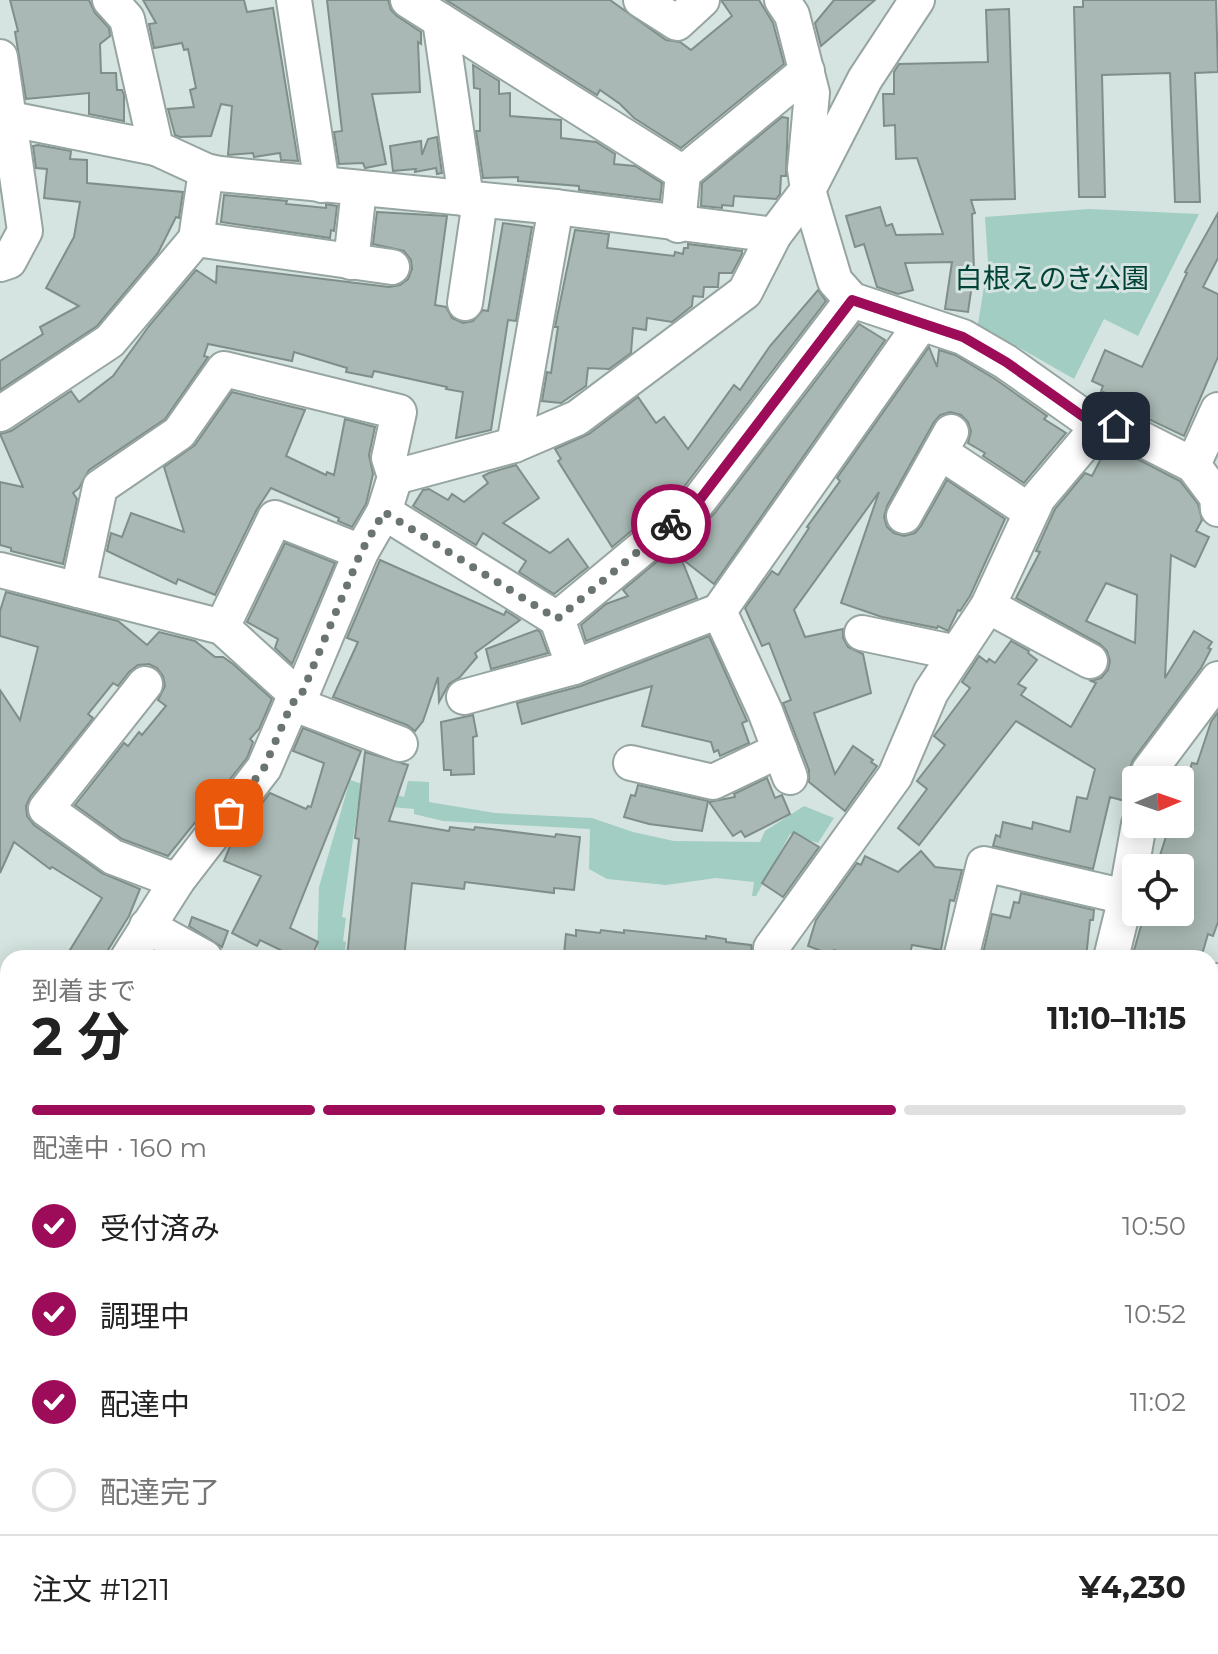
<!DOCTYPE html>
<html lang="ja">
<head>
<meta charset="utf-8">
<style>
  :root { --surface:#fff; --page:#f6f6f6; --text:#222; --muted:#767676; --line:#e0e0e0; --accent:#9d0c59 }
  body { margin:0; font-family:Montserrat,"Noto Sans JP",sans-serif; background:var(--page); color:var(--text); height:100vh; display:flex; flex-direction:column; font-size:30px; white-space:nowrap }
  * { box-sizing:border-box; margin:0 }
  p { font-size:26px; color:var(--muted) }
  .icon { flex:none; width:44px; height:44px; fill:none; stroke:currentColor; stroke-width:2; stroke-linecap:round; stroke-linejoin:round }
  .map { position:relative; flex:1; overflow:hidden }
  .panel { position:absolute; left:0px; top:950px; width:1218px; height:704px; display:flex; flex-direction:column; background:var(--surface); border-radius:24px 24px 0 0; box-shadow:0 4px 20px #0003 }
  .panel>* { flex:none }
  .needle { width:52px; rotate:88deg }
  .tools { position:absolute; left:1122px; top:766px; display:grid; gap:16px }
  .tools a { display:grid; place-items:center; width:72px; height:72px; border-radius:8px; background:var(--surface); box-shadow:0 4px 20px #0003; font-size:40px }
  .pin { position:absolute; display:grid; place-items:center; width:68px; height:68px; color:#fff; margin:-34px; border-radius:16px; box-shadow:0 4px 12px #0006 }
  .courier { position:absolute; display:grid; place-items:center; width:80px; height:80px; margin:-40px; border:6px solid #9d0c59; border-radius:50%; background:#fff; color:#222; box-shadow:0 2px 10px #0007 }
  .head em { font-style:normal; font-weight:700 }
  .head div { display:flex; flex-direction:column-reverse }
  .head { display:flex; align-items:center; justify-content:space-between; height:136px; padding:0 32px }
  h1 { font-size:52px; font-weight:700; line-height:60px }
  .bar { display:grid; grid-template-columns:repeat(4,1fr); gap:12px 8px; align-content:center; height:96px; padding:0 32px }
  .bar i { height:10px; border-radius:6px; background:var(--line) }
  .bar .active { background:var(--accent) }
  .bar p { grid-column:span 4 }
  .line { display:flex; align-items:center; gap:20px; padding:0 32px; border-top:2px solid var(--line) }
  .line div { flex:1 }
  ol { padding:0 32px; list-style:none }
  li { display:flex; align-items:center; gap:24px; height:88px }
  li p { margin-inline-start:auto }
  li .icon { padding:8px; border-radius:50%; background:var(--accent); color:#fff; stroke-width:4 }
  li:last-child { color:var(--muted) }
  li i { width:44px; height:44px; border:4px solid var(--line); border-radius:50% }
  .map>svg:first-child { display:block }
</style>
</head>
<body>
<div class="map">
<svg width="1218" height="1654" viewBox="0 0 1218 1654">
  <rect width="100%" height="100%" fill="#d5e4e0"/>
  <g fill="#a2cdc2">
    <path d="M1089,209L1199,214L1138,336L1104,319L1074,379L978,324L988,262L985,217Z"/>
    <path d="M350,780L404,797L408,781L429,782V802L495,813L592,818L633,832L674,841L760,842L765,831L804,806L834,818L818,843L790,834L756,896H752L754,882L716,878L666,885L607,879L589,869L590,829L443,821L414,814V809L358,804L342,917L346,918L343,941L346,942L344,958H317L319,887Z"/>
    <path d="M424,1646H936L938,1654H413Z"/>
  </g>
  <g fill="#a9b8b4" stroke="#808e8a" stroke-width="2" fill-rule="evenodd">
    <path d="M10,0H89L95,13L109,28L110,36L100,44L101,73H116L117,90H122L124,95V121L89,114V93L26,99L15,32L18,31Z"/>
    <path d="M143,0H244L247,12L273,8L298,161L281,160L280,153L254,157L253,153L228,155L232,106L221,104L211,136L180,137L175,135L168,109L194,107L190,90L196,88L188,49L184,50L182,43L154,48L149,24L156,23Z"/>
    <path d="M327,0H388L391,10L397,16L421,32V44L418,42L420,92L372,94L386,164L365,168L363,163L339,164L334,132L342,131Z"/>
    <path d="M446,0H610L666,40L680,42L691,50L732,16L721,0H759L773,23L784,64L681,148L634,118L620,104L600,90L597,95Z"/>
    <path d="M834,0H875L821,46L815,23Z"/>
    <path d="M1083,0H1216L1218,72L1195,73L1200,202H1175L1170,73L1102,75L1105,197H1079L1074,7H1083Z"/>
    <path d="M1009,9L1015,199L971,200L975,213L972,214L974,271L968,312L945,309L952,262L905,263L913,290L898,294L877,287L864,244L855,247L846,216L880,207L886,226L892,224L896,235L943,234L917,158L896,159L895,125L884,126L883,94H894V72L899,64L988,62L986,10Z"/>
    <path d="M473,65L499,81V94L510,93V116L561,120V138L596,142L615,154L614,164L635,166L662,183L660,200L579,190V186L518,181V177L483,178L476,131H480V89L474,88Z"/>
    <path d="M782,117L788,118L786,176H781L780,194L776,199L734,196L733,206L722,205V208L701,206L702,183Z"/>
    <path d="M437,137L442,173L437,174L436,168L415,172L416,169L393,171L390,146L421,141L422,155L428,139Z"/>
    <path d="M38,145L71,151L70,159L87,160V183L183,192L179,218L176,217L158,253L97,326L0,390V361L43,334L40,327L79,306L46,288L74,237L80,202L44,198L47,169L36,168L33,146Z"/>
    <path d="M224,195L287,201L286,204L326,208V204L337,206L334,231L331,230L330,238L221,222Z"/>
    <path d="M377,212L447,216L435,305L446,307L452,318L463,323L473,321L483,310L488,311L503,223L532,227L516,321L508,320L491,430L456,438L463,392L446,389L447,387L374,371L372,377L346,372L347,368L294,352L292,361L208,344L204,356L208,357L165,419L89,470L79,488L73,493L77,499L63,564L11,551V548L0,545V482L23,487L0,434L11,431L71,391L79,402L113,376L149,326L196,270L216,283L217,266L389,287L400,285L408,279L412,269L411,260L404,251L373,244Z"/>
    <path d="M1218,213V258L1203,287L1218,294V357L1184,436L1123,407L1125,401L1101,391L1103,386L1092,381L1105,350L1142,367L1187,273L1185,272Z"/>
    <path d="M575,230L609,234L607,248L674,256L675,252L683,254L684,248H688V244L742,251V254L732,273H719L718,287H704L703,297L693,296L692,306L672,322L647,318L646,330L633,328L631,353L609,369L588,368L586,386L561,403L542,401L547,372L551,373L558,327H555Z"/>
    <path d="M818,290L826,301L683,488L612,547L558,461L561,459L555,449L589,434L638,397L656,423L664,417L688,449L734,385L740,390L770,346Z"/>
    <path d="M859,324L885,340L714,584L681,558L697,598L586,641L581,625L606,604L628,596L623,590L714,514Z"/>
    <path d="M929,347L937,367L939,350L955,355L995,379L1047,416L1044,419L1066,433L1024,483L983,456L985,453L968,443L971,431L968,422L961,415L950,412L940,415L934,422L887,506L884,517L887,527L894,533L904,536L915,533L921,526L947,480L1005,519L970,596L960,611L958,610L948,631L938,626L937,628L882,617L841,603L879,492L794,610L805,637L843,629V638L848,647L863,654L871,693L814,713L835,774L853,746L873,760L871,762L877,766L845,811L809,782V770L783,703L791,700L769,643L762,646L745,608L772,571L778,575L809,528L807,527L840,481L837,478Z"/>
    <path d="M232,392L305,410L286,456L326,475L327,472L334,475L345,419L375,427L369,455L373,474L366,504L352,527L338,521L339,518L271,488L257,509L215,595L178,579L176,584L107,551L111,533L122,537L131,513L184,532L164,467L195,445Z"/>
    <path d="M1107,447L1115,451L1116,448L1180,481L1198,504L1202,520L1196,531L1209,537L1195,567L1171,555L1165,678L1194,631L1212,642L1208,648L1211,649L1201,668L1133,760L1127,776L1128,787L1125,801L1110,797L1093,869L993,846L996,835L1000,837L1003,822L1032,829L1033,822L1070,832L1077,797L1087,799L1095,769L1016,721L919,845L898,828L927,789L917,781L945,745L934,736L970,688L962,682L979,656L987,662L989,659L995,663L1011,641L1029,651L1028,653L1037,660L1018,684L1026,688L1021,695L1071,727L1096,683L1091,681L1101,678L1108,670L1110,661L1107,651L1100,644L1016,598L1040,552L1036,551L1055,509L1085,473L1092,476ZM1106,583L1137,595L1135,643L1086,621Z"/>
    <path d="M516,465L539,498L503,523L550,553L568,539L588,567L554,594L519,572L526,561L483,533L476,545L413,506L423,490L429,489L448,500L452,494L464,502L488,483L483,476L489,473Z"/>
    <path d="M285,543L335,563L292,664L275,648L278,639L247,622Z"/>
    <path d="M380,560L504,615L506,611L520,620L475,653L477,657L460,677L449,684L439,702L438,677L423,721L415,731L407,725L333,697L358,642L347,638Z"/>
    <path d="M6,592L118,621L147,645L159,632L195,641L215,657H223L233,664L272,699L259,729L250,739L253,742L247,758L168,856L122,839L75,805L124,743L128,746L139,732L142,735L166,706L158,700L165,686L163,676L157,668L149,664L138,665L129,672L118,686L113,683L88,714L93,718L30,797L26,806L27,816L34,825L102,873L140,889L129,916L103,958H65L102,898L52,867L50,869L14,842L0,873V690L20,720L38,647L0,636V611Z"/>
    <path d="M537,630L540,632L548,653L491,669L486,649Z"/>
    <path d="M709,636L747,721L742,723L749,743L720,756L718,750L714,752L711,742L642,726L652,686L522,724L517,703L581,686Z"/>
    <path d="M1218,712V922L1213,936L1208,934L1201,958H1146L1133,954L1145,912H1180V868H1156L1170,824H1180V786L1184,787L1192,763L1197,764L1211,722Z"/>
    <path d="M473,715L477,736L473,737L474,774L451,775V770H444L441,722Z"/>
    <path d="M303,728L361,751L290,928L318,942L311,958H297L260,940L257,946L232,933L261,876L224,861L231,844L270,793L306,809L308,806L311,807L324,763L293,751Z"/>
    <path d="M365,752L408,765L389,821L449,831L450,827L474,830L475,827L555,837L556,834L580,837L574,890L554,888V893L465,882L464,889L412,883L404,958H347L359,839L355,838Z"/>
    <path d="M767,778L775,798L782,795L790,814L745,837L741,831L733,836L709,802L735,797L734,794Z"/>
    <path d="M638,785L708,801L702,831L649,824L624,817L631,795L635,796Z"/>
    <path d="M794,832L819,847L783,897L762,883Z"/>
    <path d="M921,851L935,867L962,870L954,901L950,900L941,950L912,945L909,958H857L834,950L832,955L808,946L816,920L857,863L861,865L865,856L898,872Z"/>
    <path d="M1021,893L1094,910L1093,920H1090L1086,958H982L992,914L1010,918L1014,902L1019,903Z"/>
    <path d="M192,917L228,931L222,947L189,926Z"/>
    <path d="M576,930L600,933L601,930L624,933V930L706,939V936L726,939V942L751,945L753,958H569L570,955L564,954L566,934L576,936Z"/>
  </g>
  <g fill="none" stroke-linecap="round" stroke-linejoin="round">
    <g stroke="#96a5a1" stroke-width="38">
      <g id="minor">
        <path d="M110,0L127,19L156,148L206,171L220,174L556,207L774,235"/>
        <path d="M294,0L322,185"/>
        <path d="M408,0L683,173"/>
        <path d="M641,0L677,23L702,0"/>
        <path d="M917,0L865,79L808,190L835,281L852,300L963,337L1006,362L1098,427L1116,426L1193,465L1217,497L1218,509"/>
        <path d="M440,20L466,199"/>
        <path d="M0,57L25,231L9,261L0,264"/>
        <path d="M0,117L156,148"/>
        <path d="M678,225L683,173L807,71"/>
        <path d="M196,239L392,267"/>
        <path d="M351,262L359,189"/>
        <path d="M465,303L480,201"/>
        <path d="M0,414L110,341L196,239L206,171"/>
        <path d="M514,445L556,207"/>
        <path d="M940,452L1031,512"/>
        <path d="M1193,465L1218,410"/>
        <path d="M395,477L514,445L577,418L745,292L774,235L808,190L805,169L812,93L792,15L782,0"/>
        <path d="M384,512L557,619L574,667"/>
        <path d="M904,516L951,432"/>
        <path d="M0,570L222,627L300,698"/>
        <path d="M78,590L100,487L179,433L224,369L399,412L389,458L395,477L384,512L361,552L300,698L292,703L264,768L177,881L128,958"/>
        <path d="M988,606L1090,661"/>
        <path d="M719,611L765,711L790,777"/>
        <path d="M557,619L698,502L852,300"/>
        <path d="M222,627L275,518L361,552"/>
        <path d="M862,633L957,653"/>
        <path d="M145,684L46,809L113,857L177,881"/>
        <path d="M464,697L574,667L719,611L921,324"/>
        <path d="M292,703L400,744"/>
        <path d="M631,763L713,782L780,750"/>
        <path d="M1147,780L1149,771L1218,679"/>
        <path d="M147,926L205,958"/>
        <path d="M773,958L771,948L895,776L931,692L988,606L1038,498L1098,427"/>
        <path d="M961,958L984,864L1126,897"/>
        <path d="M1111,958L1126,897L1139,824"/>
        <path d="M1210,1001L1218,981"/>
        <path d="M1210,1033L1218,1055"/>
        <path d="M1210,1108L1218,1105"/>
        <path d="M0,1151L8,1156"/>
        <path d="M1210,1237L1218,1232"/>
        <path d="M0,1252L8,1219"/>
        <path d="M1210,1297L1218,1306"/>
        <path d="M1210,1555L1218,1561"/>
        <path d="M214,1646L219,1654"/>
      </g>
    </g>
    <use href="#minor" stroke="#fff" stroke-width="34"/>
  </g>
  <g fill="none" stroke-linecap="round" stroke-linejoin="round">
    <path stroke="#6a7471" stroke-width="8" stroke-dasharray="0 14.4" d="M229,813L264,768L292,703L300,698L361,552L384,512L557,619L671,524"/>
    <path stroke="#9d0c59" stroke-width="10" d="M671,524L698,502L852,300L963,337L1006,362L1098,427L1116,426"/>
  </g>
  <g text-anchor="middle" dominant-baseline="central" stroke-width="6" stroke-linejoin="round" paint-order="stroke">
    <g font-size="28" fill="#004237" stroke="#d5e4e0">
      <text x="1052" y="278">白根えのき公園</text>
    </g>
  </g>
</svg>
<div class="tools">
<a><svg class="needle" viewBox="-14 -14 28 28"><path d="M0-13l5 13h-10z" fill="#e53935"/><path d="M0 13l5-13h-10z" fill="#767676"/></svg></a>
<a><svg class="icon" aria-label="locate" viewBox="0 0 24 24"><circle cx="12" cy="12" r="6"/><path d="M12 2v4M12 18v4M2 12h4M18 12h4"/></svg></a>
</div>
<div class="pin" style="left:229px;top:813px;background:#ea580c"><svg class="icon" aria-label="bag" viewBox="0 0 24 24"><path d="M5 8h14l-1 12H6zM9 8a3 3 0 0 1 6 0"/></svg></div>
<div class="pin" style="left:1116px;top:426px;background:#1f2937"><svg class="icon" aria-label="home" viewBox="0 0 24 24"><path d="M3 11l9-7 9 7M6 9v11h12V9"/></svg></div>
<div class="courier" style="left:671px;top:524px"><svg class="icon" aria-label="bike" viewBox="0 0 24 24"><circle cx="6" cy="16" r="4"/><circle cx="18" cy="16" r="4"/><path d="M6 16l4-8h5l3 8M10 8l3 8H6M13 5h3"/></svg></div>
<section class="panel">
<div class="head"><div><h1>2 分</h1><p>到着まで</p></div><em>11:10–11:15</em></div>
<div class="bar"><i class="active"></i><i class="active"></i><i class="active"></i><i></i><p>配達中 · 160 m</p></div>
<ol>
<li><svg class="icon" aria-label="check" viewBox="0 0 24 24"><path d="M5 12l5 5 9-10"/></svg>受付済み<p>10:50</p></li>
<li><svg class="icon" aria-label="check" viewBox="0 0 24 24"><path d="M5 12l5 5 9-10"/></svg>調理中<p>10:52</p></li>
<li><svg class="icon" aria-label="check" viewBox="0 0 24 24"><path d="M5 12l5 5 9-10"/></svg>配達中<p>11:02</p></li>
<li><i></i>配達完了</li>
</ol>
<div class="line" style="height:104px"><div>注文 #1211</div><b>¥4,230</b></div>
</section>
</div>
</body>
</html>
